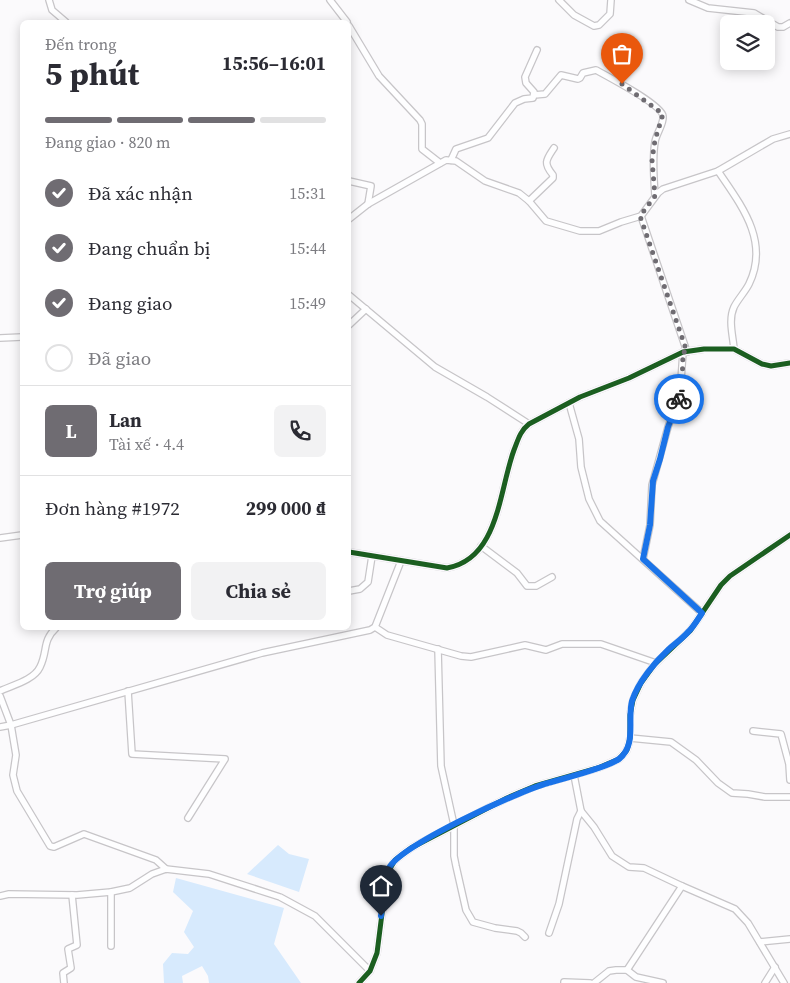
<!DOCTYPE html>
<html lang="vi">
<head>
<meta charset="utf-8">
<style>
  :root { --surface:#fff; --page:#f2f2f3; --text:#2b2b33; --muted:#7c7c81; --line:#e1e1e2; --accent:#6f6c72 }
  body { margin:0; font-family:"Source Serif 4",serif; background:var(--page); color:var(--text); height:100vh; display:flex; flex-direction:column; font-size:19px; white-space:nowrap }
  * { box-sizing:border-box; margin:0 }
  p { font-size:16px; color:var(--muted) }
  .icon { flex:none; width:28px; height:28px; fill:none; stroke:currentColor; stroke-width:2; stroke-linecap:round; stroke-linejoin:round }
  .map { position:relative; flex:1; overflow:hidden }
  .sheet { position:absolute; left:20px; top:20px; width:331px; height:610px; display:flex; flex-direction:column; background:var(--surface); border-radius:8px; box-shadow:0 2px 12px #0003 }
  .sheet>* { flex:none }
  .controls { position:absolute; left:720px; top:15px; display:grid; gap:10px }
  .controls a { display:grid; place-items:center; width:55px; height:55px; border-radius:8px; background:var(--surface); box-shadow:0 2px 12px #0003; font-size:25px }
  .pin { position:absolute; display:grid; place-items:center; width:42px; height:42px; color:#fff; margin:-51px -21px; border-radius:50% 50% 50% 0; rotate:-45deg; box-shadow:0 0 5px #0007 }
  .pin .icon { rotate:45deg }
  .courier { position:absolute; display:grid; place-items:center; width:50px; height:50px; margin:-25px; border:4px solid #1a73e8; border-radius:50%; background:#fff; color:#222; box-shadow:0 1px 6px #0007 }
  .headline em { font-style:normal; font-weight:700 }
  .headline div { display:flex; flex-direction:column-reverse }
  .headline { display:flex; align-items:center; justify-content:space-between; height:85px; padding:0 25px }
  h1 { font-size:32px; font-weight:700; line-height:38px }
  .bar { display:grid; grid-template-columns:repeat(4,1fr); gap:8px 5px; align-content:center; height:60px; padding:0 25px }
  .bar i { height:6px; border-radius:4px; background:var(--line) }
  .bar .selected { background:var(--accent) }
  .bar p { grid-column:span 4 }
  .line { display:flex; align-items:center; gap:12px; padding:0 25px; border-top:1px solid var(--line) }
  .line div { flex:1 }
  .round { display:grid; place-items:center; flex:none; width:52px; height:52px; border-radius:8px; background:var(--page) }
  ol { padding:0 25px; list-style:none }
  li { display:flex; align-items:center; gap:15px; height:55px }
  li p { margin-inline-start:auto }
  li .icon { padding:5px; border-radius:50%; background:var(--accent); color:#fff; stroke-width:4 }
  li:last-child { color:var(--muted) }
  li i { width:28px; height:28px; border:2px solid var(--line); border-radius:50% }
  .button { display:flex; gap:10px; margin-top:auto; padding:10px 25px }
  .button a { flex:1; height:58px; border-radius:8px; background:var(--accent); color:#fff; font-size:20px; font-weight:700; line-height:58px; text-align:center }
  .button a+a { background:var(--page); color:var(--text) }
  .map>svg:first-child { display:block }
</style>
</head>
<body>
<div class="map">
<svg width="790" height="983" viewBox="0 0 790 983">
  <rect width="100%" height="100%" fill="#fbfafc"/>
  <g fill="#d7eafd">
    <path d="M278,845L289,854L309,859L299,892L247,874Z"/>
    <path d="M176,878L284,908L274,944L301,983H209L208,976L202,966L182,976L183,983H164L163,964L172,953L188,954L194,947L184,932L193,911L173,892Z"/>
  </g>
  <g fill="none" stroke-linecap="round" stroke-linejoin="round">
    <g stroke="#c7c5c8" stroke-width="8">
      <g id="minor">
        <path d="M49,0L52,10L66,22"/>
        <path d="M330,0L347,22"/>
        <path d="M559,0L574,15L594,26L599,25L610,14L611,0"/>
        <path d="M689,0L708,8L754,13L778,27H783L790,23"/>
        <path d="M349,26L379,76L420,120L422,124V149L440,163"/>
        <path d="M534,95L545,94L561,75L578,79L580,78L583,73L596,70C607,76 662,105 663,116C664,124 656,134 655,142C652,160 654,177 655,196"/>
        <path d="M451,160L456,149L488,138L515,103L524,99L533,98L534,92L526,83L525,77L537,50"/>
        <path d="M718,171C741,205 770,241 749,284C745,292 738,299 734,307C728,320 733,336 734,349"/>
        <path d="M349,181L371,186L368,204"/>
        <path d="M529,201L553,178V175C543,163 546,160 554,148"/>
        <path d="M641,216L687,352"/>
        <path d="M349,219L368,204L446,160L456,161L485,181L519,193L529,201L546,221L580,231H599L621,222L641,216L658,193L663,189L718,171L773,139L790,134"/>
        <path d="M349,295L435,367L487,397L529,424"/>
        <path d="M349,325L366,309"/>
        <path d="M0,338L22,337"/>
        <path d="M569,403L579,439L581,467L589,499L600,521L702,613"/>
        <path d="M0,538L22,535"/>
        <path d="M481,546L517,573L527,586H536L552,577"/>
        <path d="M349,552L447,568C499,559 499,490 514,450C518,440 520,431 529,424L580,397L629,378L683,352L704,349H734L762,364L771,366L790,363"/>
        <path d="M643,559L650,525L652,485L668,427L680,394L683,352"/>
        <path d="M349,591L360,589L368,582L372,556"/>
        <path d="M375,627L387,635L461,656L471,657L525,645L546,650L562,644H601L656,663"/>
        <path d="M438,649L441,766L454,825V856L456,866L466,910L473,922L495,928L517,931L521,933L525,937"/>
        <path d="M0,691C13,685 34,680 40,667C48,651 42,641 56,628"/>
        <path d="M128,691L132,754L225,759L188,818"/>
        <path d="M0,696L11,725L16,755L13,775L17,791L50,846L54,847L84,834L156,860L166,869"/>
        <path d="M0,727L11,725L262,653L370,630L375,627L401,561"/>
        <path d="M753,731L781,734L789,764L790,780"/>
        <path d="M630,738L671,742L696,760L718,783L732,793L748,794L765,797H790"/>
        <path d="M574,775L581,811L594,827L612,856L629,867L644,868L682,886L735,909L748,923L784,983"/>
        <path d="M0,896L9,894L77,895L111,892L130,888L152,874L166,869L209,874L280,897L315,916L370,971"/>
        <path d="M549,933L559,904L577,819L581,811"/>
        <path d="M760,942L790,939"/>
        <path d="M111,946V892"/>
        <path d="M627,970L682,886"/>
        <path d="M564,982L590,983"/>
        <path d="M64,983L63,973L71,968L68,949L77,945L72,895"/>
        <path d="M359,983L370,971L377,953L387,874L395,860L411,848L507,798L535,786L598,768L619,759L627,750L630,738V715L633,700L641,683L654,665L690,631L721,585L730,576L790,535"/>
        <path d="M594,983L609,971L616,970H627L636,977L663,983"/>
        <path d="M765,983L775,967"/>
      </g>
    </g>
    <use href="#minor" stroke="#fefeff" stroke-width="5.5"/>
    <g stroke="#fbf9fd" stroke-width="8">
      <g id="cycleway">
        <path d="M349,552L447,568C499,559 499,490 514,450C518,440 520,431 529,424L580,397L629,378L683,352L704,349H734L762,364L771,366L790,363"/>
        <path d="M359,983L370,971L377,953L387,874L395,860L411,848L507,798L535,786L598,768L619,759L627,750L630,738V715L633,700L641,683L654,665L690,631L721,585L730,576L790,535"/>
      </g>
    </g>
    <use href="#cycleway" stroke="#1b5e20" stroke-width="5"/>
  </g>
  <g fill="none" stroke-linecap="round" stroke-linejoin="round">
    <path stroke="#6f6c72" stroke-width="5" stroke-dasharray="0 9" d="M622,84L663,114L655,140L652,160L655,196L640,216L687,352H683L682,388L679,399"/>
    <path stroke="#1a73e8" stroke-width="6" d="M381,916C383,903 383,880 389,868C401,845 519,791 548,783C564,778 607,768 619,759C637,745 627,720 632,701C638,682 655,662 669,649C676,643 683,638 689,631C694,626 698,619 702,613L643,559L650,525L653,481L660,459L668,427L679,399"/>
  </g>
</svg>
<div class="controls">
<a><svg class="icon" aria-label="layers" viewBox="0 0 24 24"><path d="M12 4l9 5-9 5-9-5zM3 14l9 5 9-5"/></svg></a>
</div>
<div class="pin" style="left:622px;top:84px;background:#ea580c"><svg class="icon" aria-label="bag" viewBox="0 0 24 24"><path d="M5 8h14l-1 12H6zM9 8a3 3 0 0 1 6 0"/></svg></div>
<div class="pin" style="left:381px;top:916px;background:#1f2937"><svg class="icon" aria-label="home" viewBox="0 0 24 24"><path d="M3 11l9-7 9 7M6 9v11h12V9"/></svg></div>
<div class="courier" style="left:679px;top:399px"><svg class="icon" aria-label="bike" viewBox="0 0 24 24"><circle cx="6" cy="16" r="4"/><circle cx="18" cy="16" r="4"/><path d="M6 16l4-8h5l3 8M10 8l3 8H6M13 5h3"/></svg></div>
<section class="sheet">
<div class="headline"><div><h1>5 phút</h1><p>Đến trong</p></div><em>15:56–16:01</em></div>
<div class="bar"><i class="selected"></i><i class="selected"></i><i class="selected"></i><i></i><p>Đang giao · 820 m</p></div>
<ol>
<li><svg class="icon" aria-label="check" viewBox="0 0 24 24"><path d="M5 12l5 5 9-10"/></svg>Đã xác nhận<p>15:31</p></li>
<li><svg class="icon" aria-label="check" viewBox="0 0 24 24"><path d="M5 12l5 5 9-10"/></svg>Đang chuẩn bị<p>15:44</p></li>
<li><svg class="icon" aria-label="check" viewBox="0 0 24 24"><path d="M5 12l5 5 9-10"/></svg>Đang giao<p>15:49</p></li>
<li><i></i>Đã giao</li>
</ol>
<div class="line" style="height:90px"><b class="round" style="background:var(--accent);color:#fff">L</b><div><b>Lan</b><p>Tài xế · 4.4</p></div><a class="round"><svg class="icon" aria-label="phone" viewBox="0 0 24 24"><path d="M5 4h4l2 5-3 2q2 4 5 5l2-3 5 2v4C11 20 4 13 5 4z"/></svg></a></div>
<div class="line" style="height:65px"><div>Đơn hàng #1972</div><b>299 000 ₫</b></div>
<div class="button"><a>Trợ giúp</a><a>Chia sẻ</a></div>
</section>
</div>
</body>
</html>
